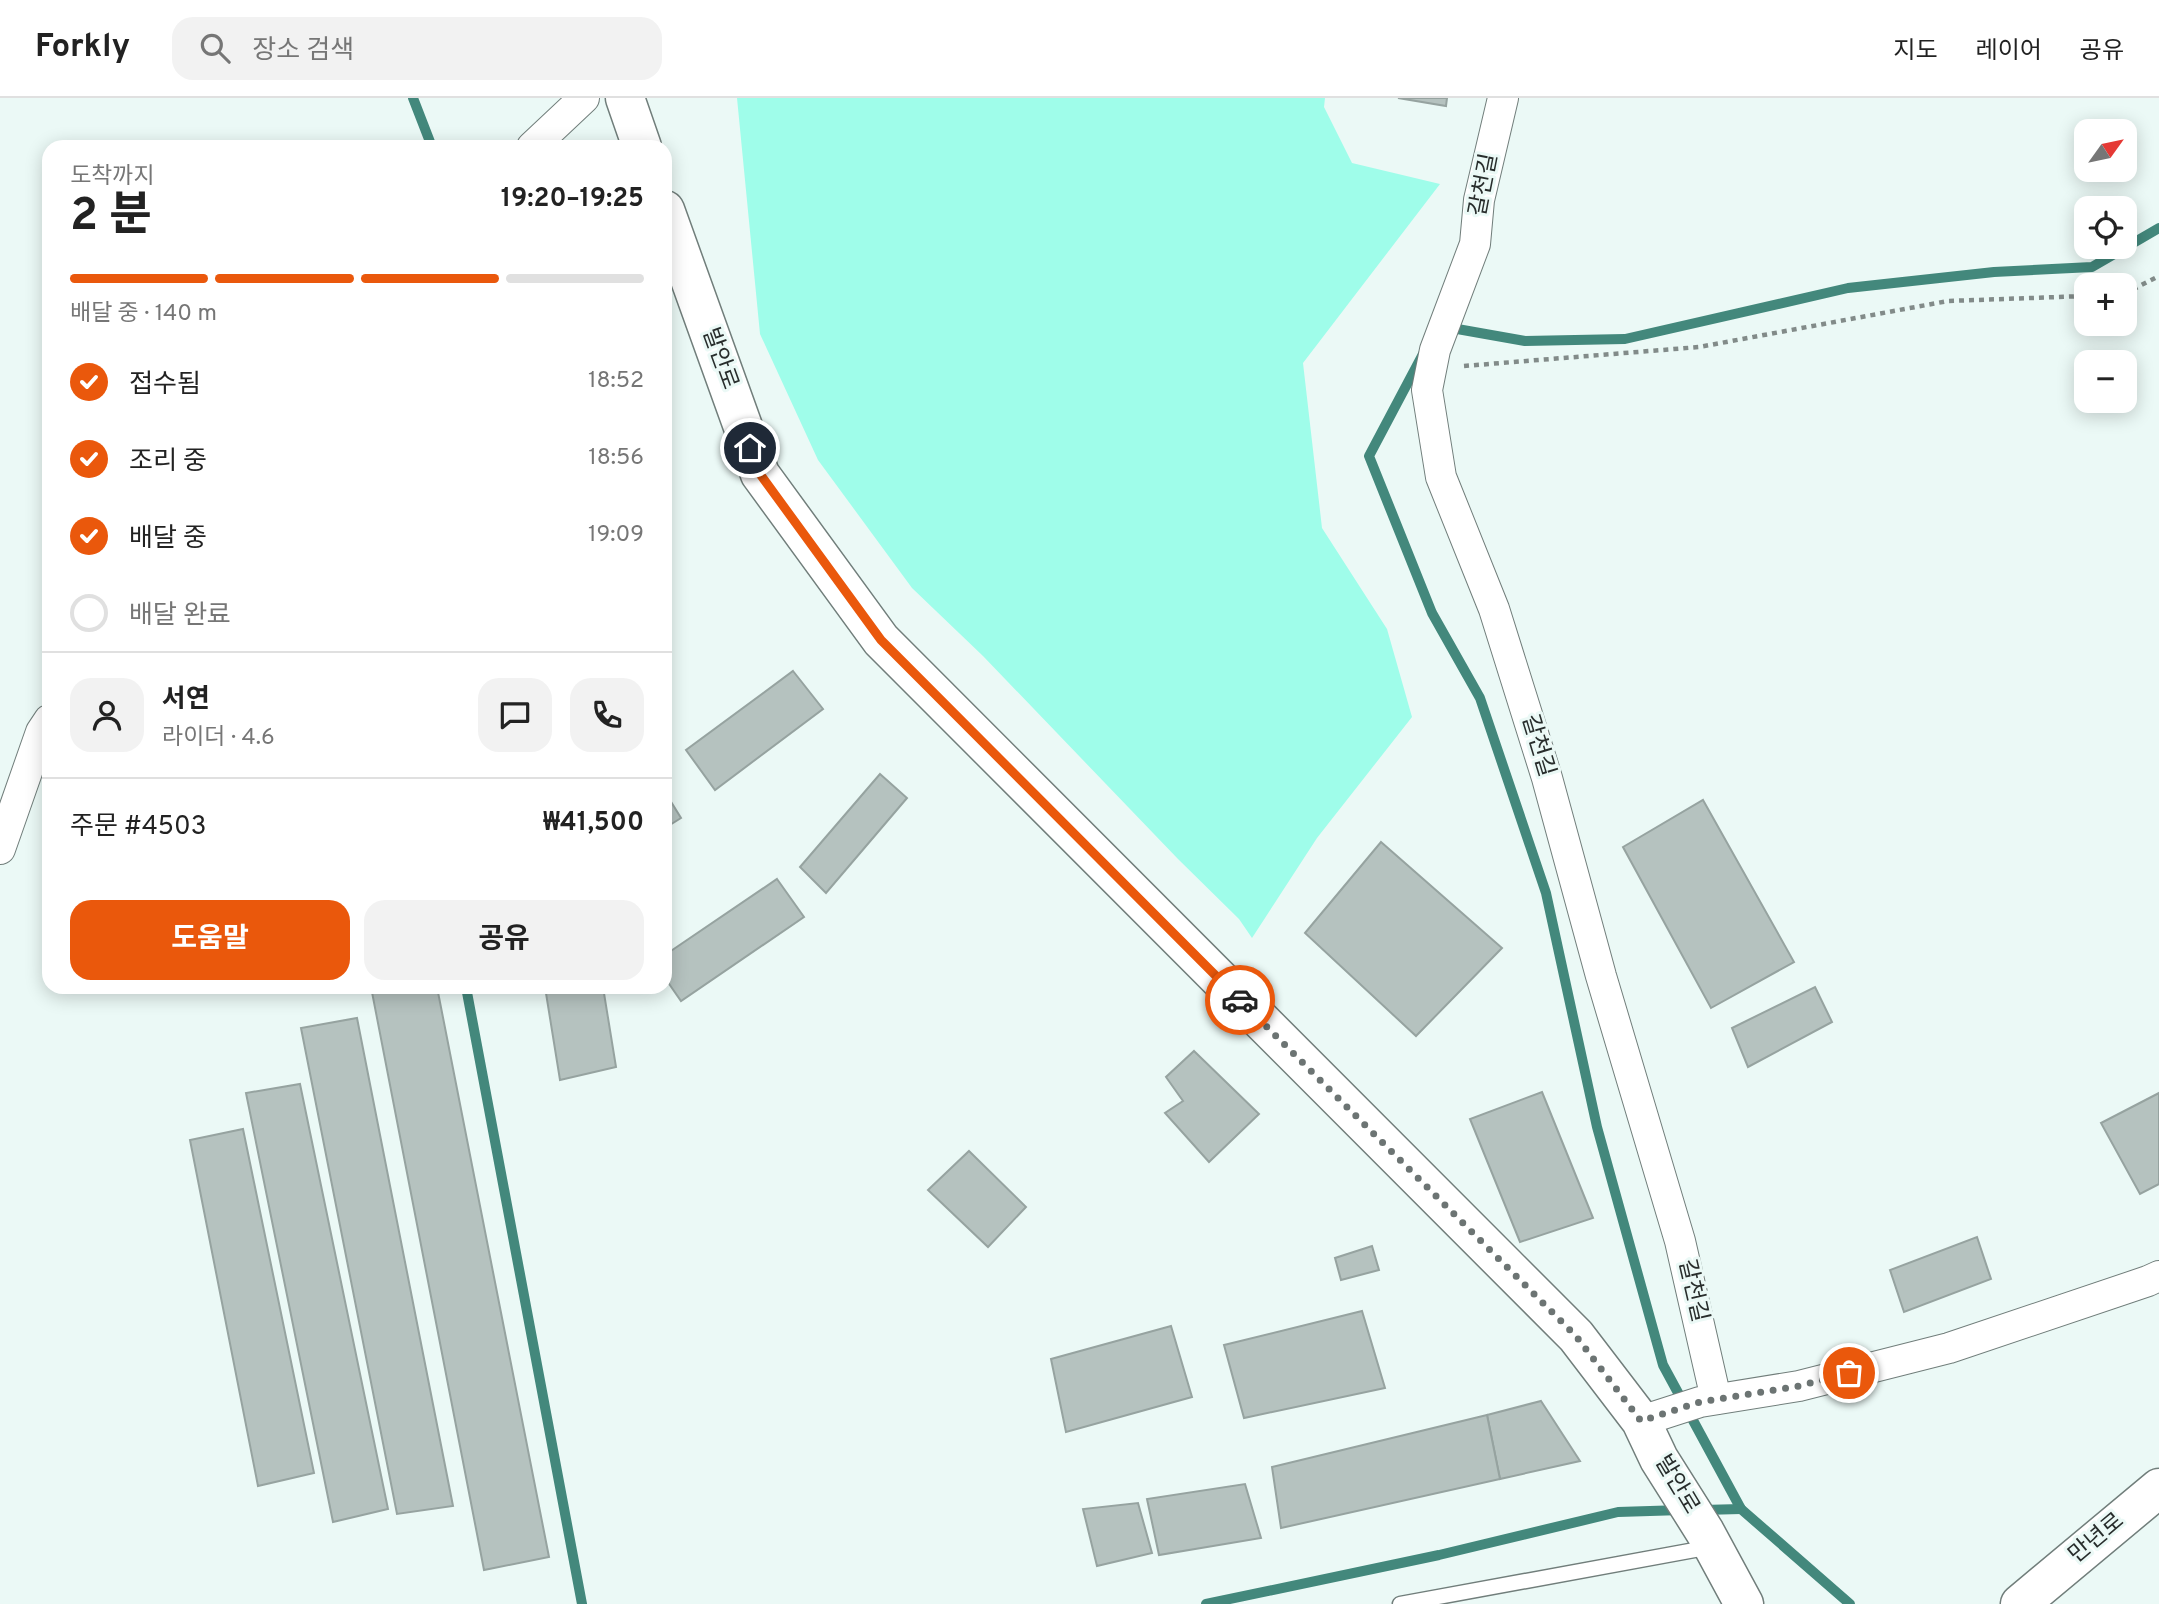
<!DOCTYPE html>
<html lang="ko">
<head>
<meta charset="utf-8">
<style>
  :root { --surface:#fff; --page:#f2f2f2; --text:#222; --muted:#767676; --line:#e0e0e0; --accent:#ea580c }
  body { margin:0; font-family:Overpass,"Noto Sans KR",sans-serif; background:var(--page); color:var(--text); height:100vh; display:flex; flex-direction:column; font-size:26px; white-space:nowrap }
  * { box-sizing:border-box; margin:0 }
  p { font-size:23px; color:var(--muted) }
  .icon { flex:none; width:38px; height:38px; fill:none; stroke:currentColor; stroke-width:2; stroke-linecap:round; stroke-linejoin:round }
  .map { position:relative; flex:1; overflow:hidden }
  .panel { position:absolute; left:42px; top:42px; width:630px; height:854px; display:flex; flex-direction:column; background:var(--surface); border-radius:21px; box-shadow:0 4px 18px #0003 }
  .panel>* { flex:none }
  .needle { width:46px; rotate:57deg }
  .tools { position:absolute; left:2074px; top:21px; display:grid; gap:14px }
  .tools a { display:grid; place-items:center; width:63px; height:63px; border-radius:14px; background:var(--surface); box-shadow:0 4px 18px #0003; font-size:35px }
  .pin { position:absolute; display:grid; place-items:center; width:60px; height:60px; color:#fff; margin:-30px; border:4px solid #fff; border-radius:50%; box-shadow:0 2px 7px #0007 }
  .courier { position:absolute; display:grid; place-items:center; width:70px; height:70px; margin:-35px; border:5px solid #ea580c; border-radius:50%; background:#fff; color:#222; box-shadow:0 2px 9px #0007 }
  .headline em { font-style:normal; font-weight:700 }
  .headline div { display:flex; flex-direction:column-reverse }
  .headline { display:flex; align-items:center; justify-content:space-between; height:119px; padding:0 28px }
  h1 { font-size:46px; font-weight:700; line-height:52px }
  .bar { display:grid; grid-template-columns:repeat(4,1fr); gap:10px 7px; align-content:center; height:84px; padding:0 28px }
  .bar i { height:9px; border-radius:5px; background:var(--line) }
  .bar .active { background:var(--accent) }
  .bar p { grid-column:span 4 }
  .line { display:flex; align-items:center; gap:18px; padding:0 28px; border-top:2px solid var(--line) }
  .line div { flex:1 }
  .round { display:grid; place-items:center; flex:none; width:74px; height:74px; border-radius:21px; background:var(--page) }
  ol { padding:0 28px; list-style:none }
  li { display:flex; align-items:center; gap:21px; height:77px }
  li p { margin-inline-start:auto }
  li .icon { padding:7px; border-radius:50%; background:var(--accent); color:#fff; stroke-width:4 }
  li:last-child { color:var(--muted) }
  li i { width:38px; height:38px; border:4px solid var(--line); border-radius:50% }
  .cta { display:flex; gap:14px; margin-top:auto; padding:14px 28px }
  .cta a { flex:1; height:80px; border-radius:21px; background:var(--accent); color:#fff; font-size:28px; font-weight:700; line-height:80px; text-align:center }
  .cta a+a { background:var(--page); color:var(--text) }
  header { display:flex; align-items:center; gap:42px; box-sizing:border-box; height:98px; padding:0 35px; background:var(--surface); border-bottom:2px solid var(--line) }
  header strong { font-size:33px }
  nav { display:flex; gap:38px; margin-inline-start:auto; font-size:24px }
  .search { width:490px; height:63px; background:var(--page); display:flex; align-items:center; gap:18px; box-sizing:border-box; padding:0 24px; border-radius:21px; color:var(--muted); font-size:26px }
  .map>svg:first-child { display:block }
</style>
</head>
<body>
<header>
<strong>Forkly</strong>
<div class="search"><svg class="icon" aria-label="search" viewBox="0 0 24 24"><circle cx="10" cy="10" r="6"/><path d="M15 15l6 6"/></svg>장소 검색</div>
<nav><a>지도</a><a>레이어</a><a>공유</a></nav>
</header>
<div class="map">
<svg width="2159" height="1506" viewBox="0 0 2159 1506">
  <rect width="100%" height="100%" fill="#ebf9f6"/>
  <path fill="#9ffdea" d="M737,0H1325L1324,9L1352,65L1440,86L1303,265L1322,430L1387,531L1412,619L1317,740L1252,840L1239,821L1178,761L983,558L912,490L818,362L760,236Z"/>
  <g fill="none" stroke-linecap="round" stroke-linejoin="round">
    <g stroke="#43887c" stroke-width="10">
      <path d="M413,0L432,49"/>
      <path d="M1446,229L1525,243L1625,241L1848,190L1994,174L2092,169L2159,130"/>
      <path d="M1423,256L1369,358L1432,515L1480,600L1546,795L1597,1029L1663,1267L1741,1411L1850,1506"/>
      <path d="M466,889L582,1506"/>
      <path d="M1702,1412L1741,1411"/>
      <path d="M1206,1506L1439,1457L1618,1414L1682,1412"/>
    </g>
  </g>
  <g fill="#b5c2bf" stroke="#96a3a0" stroke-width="2">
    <path d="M1398,0H1447L1446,8Z"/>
    <path d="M793,573L823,611L715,692L686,652Z"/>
    <path d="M880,676L907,700L826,795L800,769Z"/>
    <path d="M665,694L681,720L665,730Z"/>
    <path d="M1703,702L1794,864L1711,910L1623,749Z"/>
    <path d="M1381,744L1502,850L1416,938L1305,835Z"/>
    <path d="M777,781L804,819L681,903L665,880V857Z"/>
    <path d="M371,889H437L549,1459L484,1472Z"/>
    <path d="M545,889H603L616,969L560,982Z"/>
    <path d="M1815,889L1832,924L1748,969L1732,930Z"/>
    <path d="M357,920L453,1408L397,1416L301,930Z"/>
    <path d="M1194,953L1259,1016L1209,1064L1165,1015L1183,1003L1166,979Z"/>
    <path d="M300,986L388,1411L333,1424L246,995Z"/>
    <path d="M1542,994L1593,1120L1520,1144L1470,1021Z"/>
    <path d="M2159,995V1086L2140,1096L2101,1025Z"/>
    <path d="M243,1031L314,1375L258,1388L190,1042Z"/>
    <path d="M969,1053L1026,1109L988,1149L928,1092Z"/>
    <path d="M1977,1139L1991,1181L1904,1214L1890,1172Z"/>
    <path d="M1372,1148L1379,1172L1341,1182L1335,1160Z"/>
    <path d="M1362,1213L1385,1290L1244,1320L1224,1247Z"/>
    <path d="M1171,1228L1192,1299L1066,1334L1051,1261Z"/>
    <path d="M1541,1303L1580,1363L1500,1381L1487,1317Z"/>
    <path d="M1487,1317L1500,1381L1281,1430L1272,1369Z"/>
    <path d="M1245,1386L1261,1440L1159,1457L1147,1401Z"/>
    <path d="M1138,1405L1152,1455L1097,1468L1083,1411Z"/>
  </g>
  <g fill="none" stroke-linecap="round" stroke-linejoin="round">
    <g stroke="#717e7b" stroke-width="17">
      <path id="lane" d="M1400,1506L1711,1449"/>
    </g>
    <g stroke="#717e7b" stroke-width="32">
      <g id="street">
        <path d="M1503,0L1479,102L1475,146L1435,252L1427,292L1441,379L1494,511L1547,680L1601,878L1680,1143L1716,1301"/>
        <path d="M532,49L584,0"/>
        <path d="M0,751L41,634L49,622"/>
        <path d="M1641,1323L1700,1304L1799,1288L1949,1250L2148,1183L2159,1178"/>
      </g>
    </g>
    <g stroke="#717e7b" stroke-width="41">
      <path id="secondary" d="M2020,1506L2159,1390"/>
    </g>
    <g stroke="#717e7b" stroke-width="41">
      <g id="primary">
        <path d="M625,0L642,49"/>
        <path d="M665,112L760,376L881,542L1576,1238L1641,1323L1659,1361L1705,1434L1744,1506"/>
      </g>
    </g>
    <g stroke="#828b89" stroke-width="4.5" stroke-dasharray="5 5" stroke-linecap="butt">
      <path d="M2124,196L2159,178"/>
      <path d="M1464,268L1699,249L1948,203L2086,198"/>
    </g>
    <use href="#lane" stroke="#fff" stroke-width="14"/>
    <use href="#street" stroke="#fff" stroke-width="30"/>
    <use href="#secondary" stroke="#fff" stroke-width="38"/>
    <use href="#primary" stroke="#fff" stroke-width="38"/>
  </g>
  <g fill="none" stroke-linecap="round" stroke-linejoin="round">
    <path stroke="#6c7473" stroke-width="7" stroke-dasharray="0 12.6" d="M1240,902L1576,1238L1641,1323L1700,1304L1799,1288L1849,1275"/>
    <path stroke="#ea580c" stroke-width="9" d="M750,350L760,376L881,542L1240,902"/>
  </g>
  <g text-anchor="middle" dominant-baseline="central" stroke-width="6" stroke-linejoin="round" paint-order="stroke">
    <g font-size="23" fill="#282d2c" stroke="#ebf9f6">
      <text transform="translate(1485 87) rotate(-79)">갈천길</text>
      <text transform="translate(719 261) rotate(70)">발안로</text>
      <text transform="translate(1537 648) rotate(73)">갈천길</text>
      <text transform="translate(1692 1193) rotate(77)">갈천길</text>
      <text transform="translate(1676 1387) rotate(59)">발안로</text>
      <text transform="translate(2097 1441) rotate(-40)">만년로</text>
    </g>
  </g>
</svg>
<div class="tools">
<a><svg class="needle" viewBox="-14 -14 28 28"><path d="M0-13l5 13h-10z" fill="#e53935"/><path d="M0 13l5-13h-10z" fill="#767676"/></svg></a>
<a><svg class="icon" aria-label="locate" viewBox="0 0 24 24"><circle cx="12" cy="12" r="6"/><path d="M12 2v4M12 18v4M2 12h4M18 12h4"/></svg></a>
<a>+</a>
<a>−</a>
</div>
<div class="pin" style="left:1849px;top:1275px;background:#ea580c"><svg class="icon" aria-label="bag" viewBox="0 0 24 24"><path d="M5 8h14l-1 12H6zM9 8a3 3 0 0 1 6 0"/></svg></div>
<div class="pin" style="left:750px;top:350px;background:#1f2937"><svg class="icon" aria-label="home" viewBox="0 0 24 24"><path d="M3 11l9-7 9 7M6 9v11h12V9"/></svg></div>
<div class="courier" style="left:1240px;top:902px"><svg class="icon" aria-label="car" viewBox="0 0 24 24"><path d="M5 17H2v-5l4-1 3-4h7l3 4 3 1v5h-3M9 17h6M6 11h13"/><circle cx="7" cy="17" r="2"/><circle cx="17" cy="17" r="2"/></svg></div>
<section class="panel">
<div class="headline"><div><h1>2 분</h1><p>도착까지</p></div><em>19:20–19:25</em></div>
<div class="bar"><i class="active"></i><i class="active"></i><i class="active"></i><i></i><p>배달 중 · 140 m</p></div>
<ol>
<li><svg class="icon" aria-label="check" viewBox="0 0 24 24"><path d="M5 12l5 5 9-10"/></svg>접수됨<p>18:52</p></li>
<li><svg class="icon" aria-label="check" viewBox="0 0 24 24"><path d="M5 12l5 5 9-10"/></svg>조리 중<p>18:56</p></li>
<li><svg class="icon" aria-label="check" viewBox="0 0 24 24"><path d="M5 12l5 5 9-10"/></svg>배달 중<p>19:09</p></li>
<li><i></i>배달 완료</li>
</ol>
<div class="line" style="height:126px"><a class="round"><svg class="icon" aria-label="person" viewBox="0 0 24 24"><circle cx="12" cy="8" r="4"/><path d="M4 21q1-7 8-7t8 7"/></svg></a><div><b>서연</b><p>라이더 · 4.6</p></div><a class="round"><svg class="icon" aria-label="chat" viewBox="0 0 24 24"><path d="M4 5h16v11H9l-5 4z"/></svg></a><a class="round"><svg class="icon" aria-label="phone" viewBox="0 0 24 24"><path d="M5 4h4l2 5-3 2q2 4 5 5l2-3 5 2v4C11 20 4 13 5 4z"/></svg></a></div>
<div class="line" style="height:91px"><div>주문 #4503</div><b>₩41,500</b></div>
<div class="cta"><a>도움말</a><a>공유</a></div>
</section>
</div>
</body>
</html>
